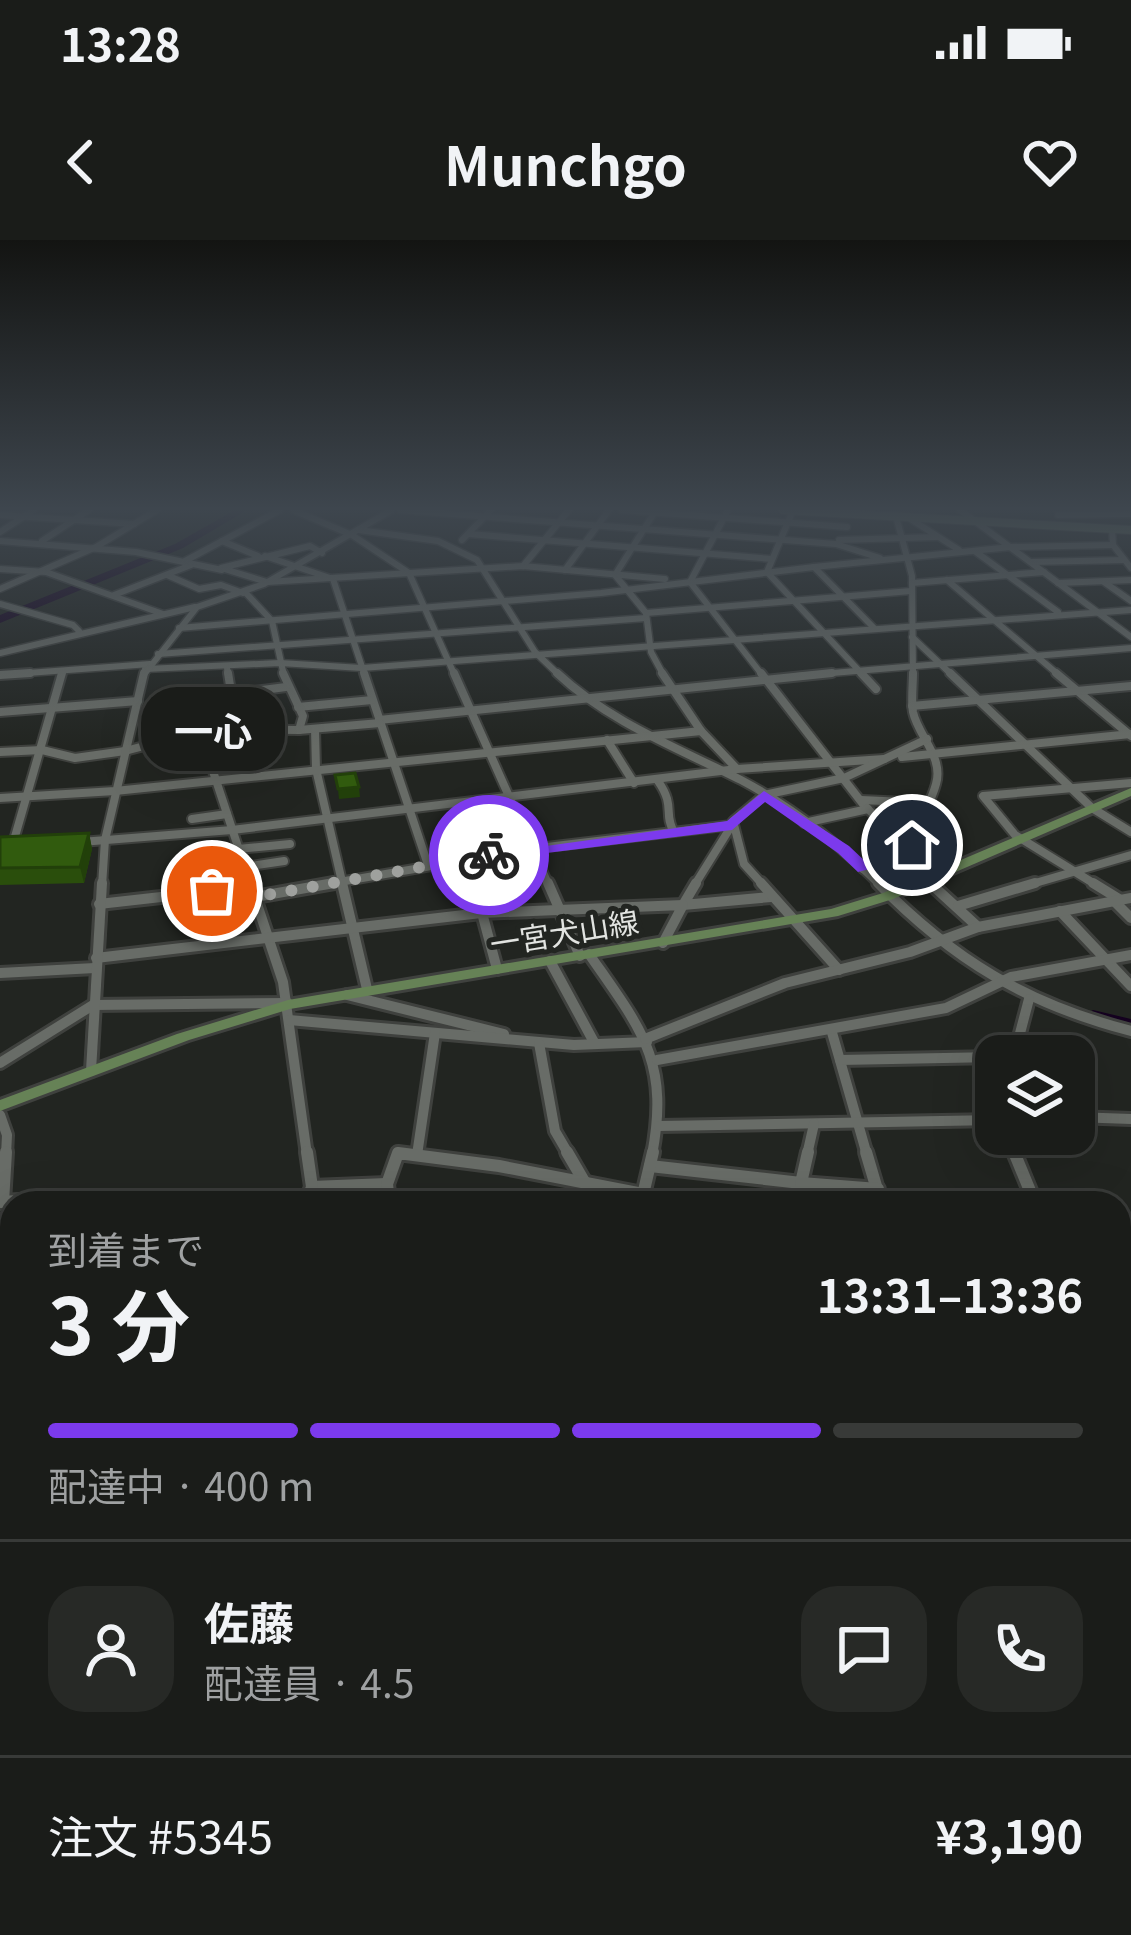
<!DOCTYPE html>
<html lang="ja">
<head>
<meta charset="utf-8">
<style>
  :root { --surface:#1a1c19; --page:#272926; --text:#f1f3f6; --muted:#9fa1a2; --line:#383a38; --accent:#7c3aed }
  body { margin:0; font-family:Georgia,"Noto Sans JP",serif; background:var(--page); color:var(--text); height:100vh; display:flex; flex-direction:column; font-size:45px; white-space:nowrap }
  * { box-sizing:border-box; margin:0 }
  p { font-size:39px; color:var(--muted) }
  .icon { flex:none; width:66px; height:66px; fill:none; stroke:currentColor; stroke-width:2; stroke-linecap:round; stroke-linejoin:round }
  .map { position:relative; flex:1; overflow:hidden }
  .drawer { position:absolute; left:0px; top:951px; width:1131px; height:744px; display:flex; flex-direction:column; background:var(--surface); border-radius:36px 36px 0 0; box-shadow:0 12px 48px #0002,0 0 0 3px var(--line) }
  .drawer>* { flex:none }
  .controls { position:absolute; left:975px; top:795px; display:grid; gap:24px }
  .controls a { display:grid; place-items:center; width:120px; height:120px; border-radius:24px; background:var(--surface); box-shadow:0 12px 48px #0002,0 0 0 3px var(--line); font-size:60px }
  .pin { position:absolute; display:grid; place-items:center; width:102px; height:102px; color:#fff; margin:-51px; border:6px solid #fff; border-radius:50%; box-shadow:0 3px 12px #0007 }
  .courier { position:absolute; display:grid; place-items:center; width:120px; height:120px; margin:-60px; border:9px solid #7c3aed; border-radius:50%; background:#fff; color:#222; box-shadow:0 3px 15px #0007 }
  .bubble { position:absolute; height:84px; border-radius:36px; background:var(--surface); box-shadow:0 12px 48px #0002,0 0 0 3px var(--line); font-size:39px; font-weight:700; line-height:84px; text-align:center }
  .headline em { font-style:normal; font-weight:700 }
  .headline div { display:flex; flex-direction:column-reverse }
  .headline { display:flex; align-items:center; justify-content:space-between; height:204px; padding:0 48px }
  h1 { font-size:78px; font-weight:700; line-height:90px }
  .bar { display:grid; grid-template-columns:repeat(4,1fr); gap:18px 12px; align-content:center; height:144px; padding:0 48px }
  .bar i { height:15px; border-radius:9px; background:var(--line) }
  .bar .current { background:var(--accent) }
  .bar p { grid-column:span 4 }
  .line { display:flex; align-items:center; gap:30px; padding:0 48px; border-top:3px solid var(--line) }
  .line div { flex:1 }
  .round { display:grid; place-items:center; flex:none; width:126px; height:126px; border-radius:36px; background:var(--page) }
  .status { display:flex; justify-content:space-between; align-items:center; height:84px; padding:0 60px; background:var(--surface); direction:ltr }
  .status svg { height:33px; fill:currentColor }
  header { display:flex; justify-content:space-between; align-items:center; height:156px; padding:0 48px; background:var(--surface); font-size:54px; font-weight:700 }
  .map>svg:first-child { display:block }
</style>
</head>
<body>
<div class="status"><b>13:28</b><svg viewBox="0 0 49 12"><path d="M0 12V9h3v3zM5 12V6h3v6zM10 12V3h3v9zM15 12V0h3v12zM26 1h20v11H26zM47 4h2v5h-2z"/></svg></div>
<header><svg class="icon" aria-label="back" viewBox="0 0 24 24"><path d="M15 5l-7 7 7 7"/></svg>Munchgo<svg class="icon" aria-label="heart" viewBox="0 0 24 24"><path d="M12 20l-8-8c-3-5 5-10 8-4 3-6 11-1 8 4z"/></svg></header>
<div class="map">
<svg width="1131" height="1695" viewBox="0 0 1131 1695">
  <rect width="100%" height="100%" fill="#222521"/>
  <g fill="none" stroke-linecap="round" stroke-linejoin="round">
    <g fill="#14011f" fill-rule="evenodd">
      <path d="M235,270H247L183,308L0,383V375L175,304Z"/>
      <path d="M1093,770L1131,779V791L1086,780L1083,776Z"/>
    </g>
    <g stroke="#3f413e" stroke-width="9">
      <g id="minor-far4">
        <path d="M293,270L352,295L409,333L455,436"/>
        <path d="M400,270L836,304L880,318"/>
        <path d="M622,270L847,287"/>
        <path d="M656,270L615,335L646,373L651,412L664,436"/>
        <path d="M728,270L690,342L763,436"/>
        <path d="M793,270L767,332L864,436"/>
        <path d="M960,270L1131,397"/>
        <path d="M0,275L134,284"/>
        <path d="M1058,275L1131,274"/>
        <path d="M897,280L912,336L913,436"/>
        <path d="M912,280L959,310"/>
        <path d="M1112,289L1113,305L1131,328"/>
        <path d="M359,290L438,301L477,320L535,412L560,436"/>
        <path d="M0,292L34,270"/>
        <path d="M469,294L772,319"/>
        <path d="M462,300L491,270"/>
        <path d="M839,300L936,297"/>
        <path d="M0,301L136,312L222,330"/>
        <path d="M42,301L89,270"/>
        <path d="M222,301L258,316"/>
        <path d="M976,312L1058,372"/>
        <path d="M322,313L310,306L221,328L267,342L523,326L665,339"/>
        <path d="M265,316L333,339L365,436"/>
        <path d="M185,321L280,270"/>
        <path d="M1032,322L1124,320"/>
        <path d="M523,326L569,270"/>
        <path d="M814,327L1011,307L1113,305"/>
        <path d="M0,329L46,332L163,374"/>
        <path d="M565,330L609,270"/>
        <path d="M167,335L199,349L221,345L243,353"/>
        <path d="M947,340L1060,436"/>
        <path d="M1104,342L1131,361"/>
        <path d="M912,343L1044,332"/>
        <path d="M1058,343L1131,340"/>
        <path d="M0,349L96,307L157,270"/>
        <path d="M245,352L272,381L284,436"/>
        <path d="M114,355L191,325"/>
        <path d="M0,364L73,385L79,391"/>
        <path d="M646,373L911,351"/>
        <path d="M179,388L601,353L814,327L874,388"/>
        <path d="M912,397L953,436"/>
        <path d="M0,413L195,367"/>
        <path d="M158,414L646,378"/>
        <path d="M227,428L228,436"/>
        <path d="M145,429L280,423L362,428L1131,370"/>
        <path d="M0,435L150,424"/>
        <path d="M143,436L197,367L264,344L392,270"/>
        <path d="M796,436L1131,408"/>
      </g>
    </g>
    <g stroke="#3f413e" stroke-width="12">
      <g id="minor-far3">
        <path d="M283,433L303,476L299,490"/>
        <path d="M364,433L428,625"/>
        <path d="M454,433L549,646"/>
        <path d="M557,433C609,482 678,508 741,540C792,567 840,605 881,646"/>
        <path d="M761,433L863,564L914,615L863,629"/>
        <path d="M861,433L876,449"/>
        <path d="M913,433C913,445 911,460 913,472C918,496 944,517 936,544C927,578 890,619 935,646"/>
        <path d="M950,433L1092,568L1131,592"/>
        <path d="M1056,433L1131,496"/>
        <path d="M0,435L30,433"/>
        <path d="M232,454L286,447"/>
        <path d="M912,466L1131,446"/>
        <path d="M298,467L372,460"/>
        <path d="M197,468L233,464L228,433"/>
        <path d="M0,472L138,461"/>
        <path d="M379,480L832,433"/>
        <path d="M315,489L316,529L343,646"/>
        <path d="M200,492L251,646"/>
        <path d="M607,500L634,543"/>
        <path d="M169,501L209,521"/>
        <path d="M0,512L42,510L75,518L125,511L209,489L299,490L380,483"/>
        <path d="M902,517L1131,494"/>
        <path d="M737,529L884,519"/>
        <path d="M658,541C676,567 663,573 674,592"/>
        <path d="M0,558L115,551L701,491"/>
        <path d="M861,560L928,563"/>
        <path d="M192,579L227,574"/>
        <path d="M804,583L868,569"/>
        <path d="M81,602L232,590L737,529L701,491L662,433"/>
        <path d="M12,607L62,433"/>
        <path d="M238,609L290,604"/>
        <path d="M467,619L474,646"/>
        <path d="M244,627L284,621"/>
        <path d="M102,646L105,600L144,433"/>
        <path d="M316,646L530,609L732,585"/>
        <path d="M694,646L732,585"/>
        <path d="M764,646L744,624L733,581L764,555L844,538L927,499"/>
        <path d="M1025,646L1131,615"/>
        <path d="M1098,646L1015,595L983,556L1131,543"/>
      </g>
    </g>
    <g stroke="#3f413e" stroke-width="16">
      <g id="minor-far2">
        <path d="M250,643L283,742L307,915"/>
        <path d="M342,643L367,749"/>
        <path d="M474,643L497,729"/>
        <path d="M548,643L580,716"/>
        <path d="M696,643L683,665L771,657"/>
        <path d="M761,643L839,730"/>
        <path d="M878,643C953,720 1027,764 1131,791"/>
        <path d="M930,643L978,687"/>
        <path d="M1093,643L1119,659"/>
        <path d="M255,657L334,643"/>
        <path d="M1114,661L1131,678"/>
        <path d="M99,664L250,647"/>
        <path d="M958,666L1035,643"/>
        <path d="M1060,671L1131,746"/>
        <path d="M589,714C641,789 670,820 652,915"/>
        <path d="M96,718L481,673L683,665L663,703"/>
        <path d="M550,721L595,804"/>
        <path d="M0,733L95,728"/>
        <path d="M347,755L504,794"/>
        <path d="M289,780L574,805L647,802"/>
        <path d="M831,789L867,915"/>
        <path d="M645,799L785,743L910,712L978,687L1131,658"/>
        <path d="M539,803L555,891L569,915"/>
        <path d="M1014,816L1029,759"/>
        <path d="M657,820L946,768L1011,737L1131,715"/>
        <path d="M840,820L996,817"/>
        <path d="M0,823L93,765L288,763"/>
        <path d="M91,831L102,643"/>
        <path d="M0,875L7,895L6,915"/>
        <path d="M1074,877L1131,879"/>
        <path d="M659,886L996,880"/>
        <path d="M1007,894L1016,915"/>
        <path d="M397,915H414"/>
        <path d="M417,915L435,793"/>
        <path d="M807,915L814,884"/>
      </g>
    </g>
    <g stroke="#3f413e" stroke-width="18">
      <g id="minor-far1">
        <path d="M567,912L585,943"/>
        <path d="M866,912L881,963"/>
        <path d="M1014,912L1035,963"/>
        <path d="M650,926L801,943L808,912"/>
        <path d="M801,943L878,949"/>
        <path d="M312,947L387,944"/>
        <path d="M0,962L56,959V963"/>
        <path d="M3,962L6,912"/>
        <path d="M306,963L312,947L307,912"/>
        <path d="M389,963L387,944L398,913L499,926L643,954"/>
        <path d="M641,963L653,912"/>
        <path d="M1119,995L1131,994"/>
        <path d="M0,1069L12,1068"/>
        <path d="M1119,1086H1131"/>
        <path d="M0,1153L12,1115"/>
        <path d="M1119,1167L1131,1194"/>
        <path d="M0,1175H12"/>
      </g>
    </g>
    <g stroke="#3f413e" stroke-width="22">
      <g id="minor">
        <path d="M1119,1354L1131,1353"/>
        <path d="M0,1380L12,1358"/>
        <path d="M0,1389L12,1391"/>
        <path d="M1119,1584L1131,1583"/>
        <path d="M0,1659L12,1658"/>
        <path d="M731,1683L733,1695"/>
        <path d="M988,1683L991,1695"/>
        <path d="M1091,1683L1095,1695"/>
        <path d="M58,1695L60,1683"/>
        <path d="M329,1695L330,1683"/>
        <path d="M514,1695L517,1683"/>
      </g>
    </g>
    <g stroke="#3f413e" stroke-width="10">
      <path id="secondary" d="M783,270L1131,290"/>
    </g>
    <g stroke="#3f413e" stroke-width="6">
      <path id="primary" d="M1131,548V556L893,659L838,676L290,769L189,800L0,871V860L177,794L288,760L831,669L883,653Z"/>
    </g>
    <use href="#minor-far4" stroke="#686c67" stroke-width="6"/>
    <use href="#minor-far3" stroke="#686c67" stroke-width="8"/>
    <use href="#minor-far2" stroke="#686c67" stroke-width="10"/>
    <use href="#minor-far1" stroke="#686c67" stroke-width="12"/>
    <use href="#minor" stroke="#686c67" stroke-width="16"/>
    <use href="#secondary" stroke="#67775f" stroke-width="8"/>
    <use href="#primary" fill="#668256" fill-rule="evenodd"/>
  </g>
  <path fill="#2a4e0c" d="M89,593L92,609L84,643L0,645V597Z"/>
  <g fill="#22400a">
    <path d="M359,547L360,557L339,559L338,549Z"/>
    <path d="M89,593L92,609L84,643L80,627Z"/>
  </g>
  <g fill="#315b0e" stroke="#22400a" stroke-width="3">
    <path d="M355,533L359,547L338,549L335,535Z"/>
    <path d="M89,593L80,627L0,628V597Z"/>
  </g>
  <linearGradient id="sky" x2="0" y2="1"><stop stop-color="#131412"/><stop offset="0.53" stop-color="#3e464e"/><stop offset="1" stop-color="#3e464e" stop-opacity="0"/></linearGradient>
  <rect width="1131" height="507" fill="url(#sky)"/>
  <path fill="#7c3aed" d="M764,551L849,606L867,623L906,613L904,605L912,600L920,605L922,615L858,632L838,613L765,562L732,590L489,620L481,615L727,581Z"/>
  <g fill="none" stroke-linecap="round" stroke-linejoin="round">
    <path stroke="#9fa19e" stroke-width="12" stroke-dasharray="0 21.6" d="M212,651L250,647L255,657L489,615"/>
  </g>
  <g text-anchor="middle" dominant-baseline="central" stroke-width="10" stroke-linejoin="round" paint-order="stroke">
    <g font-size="30" fill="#e2e4e1" stroke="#222521">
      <text transform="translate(564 691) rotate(-9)">一宮犬山線</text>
    </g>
  </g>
</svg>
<div class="controls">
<a><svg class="icon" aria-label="layers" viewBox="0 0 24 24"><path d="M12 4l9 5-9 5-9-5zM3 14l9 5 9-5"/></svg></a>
</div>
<div class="pin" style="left:212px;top:651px;background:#ea580c"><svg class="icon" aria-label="bag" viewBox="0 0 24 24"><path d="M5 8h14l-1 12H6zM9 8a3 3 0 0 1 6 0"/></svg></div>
<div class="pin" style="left:912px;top:605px;background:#1f2937"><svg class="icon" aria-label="home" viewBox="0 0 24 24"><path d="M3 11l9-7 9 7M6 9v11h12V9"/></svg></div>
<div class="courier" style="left:489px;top:615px"><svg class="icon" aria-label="bike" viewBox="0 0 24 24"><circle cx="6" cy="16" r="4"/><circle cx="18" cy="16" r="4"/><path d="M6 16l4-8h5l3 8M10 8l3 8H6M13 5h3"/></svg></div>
<div class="bubble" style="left:141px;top:447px;width:144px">一心</div>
<section class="drawer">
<div class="headline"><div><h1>3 分</h1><p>到着まで</p></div><em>13:31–13:36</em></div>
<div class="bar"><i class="current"></i><i class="current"></i><i class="current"></i><i></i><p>配達中 · 400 m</p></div>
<div class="line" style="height:216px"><a class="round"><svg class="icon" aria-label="person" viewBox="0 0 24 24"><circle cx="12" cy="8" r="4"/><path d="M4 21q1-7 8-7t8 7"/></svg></a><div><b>佐藤</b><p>配達員 · 4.5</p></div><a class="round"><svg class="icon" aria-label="chat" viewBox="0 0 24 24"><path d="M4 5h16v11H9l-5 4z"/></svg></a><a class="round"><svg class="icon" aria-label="phone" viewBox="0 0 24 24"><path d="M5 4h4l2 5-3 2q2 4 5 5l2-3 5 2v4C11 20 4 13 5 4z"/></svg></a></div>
<div class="line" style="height:156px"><div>注文 #5345</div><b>¥3,190</b></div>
</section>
</div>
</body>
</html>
